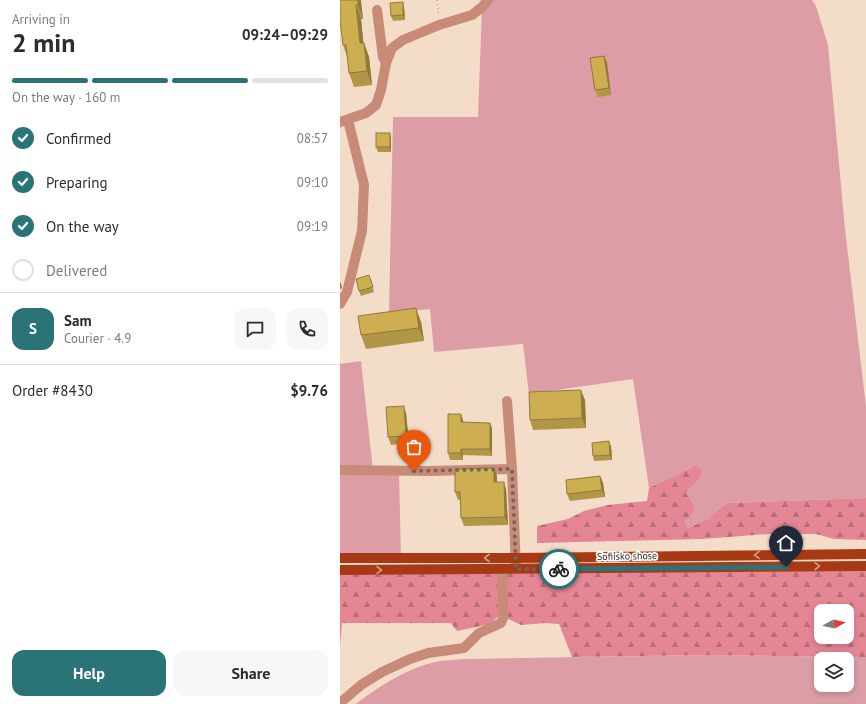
<!DOCTYPE html>
<html lang="en">
<head>
<meta charset="utf-8">
<style>
  :root { --surface:#fff; --page:#f7f7f7; --text:#2b2b33; --muted:#7c7c81; --line:#e1e1e2; --accent:#2a7478 }
  body { margin:0; font-family:"PT Sans",sans-serif; background:var(--page); color:var(--text); height:100vh; display:flex; flex-direction:column; font-size:15px; white-space:nowrap }
  * { box-sizing:border-box; margin:0 }
  p { font-size:13px; color:var(--muted) }
  .icon { flex:none; width:22px; height:22px; fill:none; stroke:currentColor; stroke-width:2; stroke-linecap:round; stroke-linejoin:round }
  .map { position:relative; flex:1; overflow:hidden }
  .side { display:flex; flex-direction:column; background:var(--surface); width:340px }
  .side>* { flex:none }
  .needle { width:26px; rotate:82deg }
  .fabs { position:absolute; left:474px; top:604px; display:grid; gap:8px }
  .fabs a { display:grid; place-items:center; width:40px; height:40px; border-radius:8px; background:var(--surface); box-shadow:0 2px 6px #0003; font-size:20px }
  .pin { position:absolute; display:grid; place-items:center; width:34px; height:34px; color:#fff; margin:-41px -17px; border-radius:50% 50% 50% 0; rotate:-45deg; box-shadow:0 0 4px #0007 }
  .pin .icon { rotate:45deg }
  .courier { position:absolute; display:grid; place-items:center; width:40px; height:40px; margin:-20px; border:3px solid #2a7478; border-radius:50%; background:#fff; color:#222; box-shadow:0 1px 5px #0007 }
  .headline em { font-style:normal; font-weight:600 }
  .headline div { display:flex; flex-direction:column-reverse }
  .headline { display:flex; align-items:center; justify-content:space-between; height:68px; padding:0 12px }
  h1 { font-size:26px; font-weight:600; line-height:30px }
  .bar { display:grid; grid-template-columns:repeat(4,1fr); gap:6px 4px; align-content:center; height:48px; padding:0 12px }
  .bar i { height:5px; border-radius:3px; background:var(--line) }
  .bar .on { background:var(--accent) }
  .bar p { grid-column:span 4 }
  .line { display:flex; align-items:center; gap:10px; padding:0 12px; border-top:1px solid var(--line) }
  .line div { flex:1 }
  .round { display:grid; place-items:center; flex:none; width:42px; height:42px; border-radius:12px; background:var(--page) }
  ol { padding:0 12px; list-style:none }
  li { display:flex; align-items:center; gap:12px; height:44px }
  li p { margin-inline-start:auto }
  li .icon { padding:4px; border-radius:50%; background:var(--accent); color:#fff; stroke-width:4 }
  li:last-child { color:var(--muted) }
  li i { width:22px; height:22px; border:2px solid var(--line); border-radius:50% }
  .action { display:flex; gap:8px; margin-top:auto; padding:8px 12px }
  .action a { flex:1; height:46px; border-radius:12px; background:var(--accent); color:#fff; font-size:16px; font-weight:600; line-height:46px; text-align:center }
  .action a+a { background:var(--page); color:var(--text) }
  main { display:flex; flex:1; min-height:0 }
  .map>svg:first-child { display:block }
</style>
</head>
<body>
<main>
<section class="side">
<div class="headline"><div><h1>2 min</h1><p>Arriving in</p></div><em>09:24–09:29</em></div>
<div class="bar"><i class="on"></i><i class="on"></i><i class="on"></i><i></i><p>On the way · 160 m</p></div>
<ol>
<li><svg class="icon" aria-label="check" viewBox="0 0 24 24"><path d="M5 12l5 5 9-10"/></svg>Confirmed<p>08:57</p></li>
<li><svg class="icon" aria-label="check" viewBox="0 0 24 24"><path d="M5 12l5 5 9-10"/></svg>Preparing<p>09:10</p></li>
<li><svg class="icon" aria-label="check" viewBox="0 0 24 24"><path d="M5 12l5 5 9-10"/></svg>On the way<p>09:19</p></li>
<li><i></i>Delivered</li>
</ol>
<div class="line" style="height:72px"><b class="round" style="background:var(--accent);color:#fff">S</b><div><b>Sam</b><p>Courier · 4.9</p></div><a class="round"><svg class="icon" aria-label="chat" viewBox="0 0 24 24"><path d="M4 5h16v11H9l-5 4z"/></svg></a><a class="round"><svg class="icon" aria-label="phone" viewBox="0 0 24 24"><path d="M5 4h4l2 5-3 2q2 4 5 5l2-3 5 2v4C11 20 4 13 5 4z"/></svg></a></div>
<div class="line" style="height:52px"><div>Order #8430</div><b>$9.76</b></div>
<div class="action"><a>Help</a><a>Share</a></div>
</section>
<div class="map">
<svg width="526" height="704" viewBox="0 0 526 704">
  <defs>
    <pattern id="forest-firs" width="22" height="20" patternUnits="userSpaceOnUse"><rect width="22" height="20" fill="#e58695"/><path d="M5 1l3.5 6h-7zM16 11l3.5 6h-7z" fill="#ba6d79"/></pattern>
  </defs>
  <rect width="100%" height="100%" fill="#f3ddc9"/>
  <g fill="#dc9da6" fill-rule="evenodd">
    <path d="M148,0H472L476,6L488,45L505,229L526,407V498L386,503L368,519L348,528L345,521L353,503L346,493L360,478L354,466L309,488L293,379L189,394L183,344L94,352L90,309L49,313L53,117H138L142,7Z"/>
    <path d="M21,361L33,471H59L61,558H0V364Z"/>
    <path d="M370,655L526,657V704H16C41,685 69,667 100,661C108,660 117,660 125,659ZM481,659H507V685H481Z"/>
  </g>
  <g fill="url(#forest-firs)" fill-rule="evenodd">
    <path d="M354,466L362,470L360,478L346,493L353,503L354,511L345,521L348,528L368,519L386,503L526,498V540L494,539L476,534H429L362,539L197,543V526L228,519L244,511L268,505L307,501L309,488Z"/>
    <path d="M526,566V657L370,655L232,657L219,624L205,623L181,625L160,615L150,624L117,631L111,623H2L0,646V570ZM481,611H507V637H481Z"/>
  </g>
  <g fill="none" stroke-linecap="round" stroke-linejoin="round">
    <path stroke="#b19f8f" stroke-width="1.5" stroke-dasharray="1 3" stroke-linecap="butt" d="M97,0L99,16"/>
    <g stroke="#c88b78" stroke-width="10">
      <path d="M37,10L43,57L46,63"/>
      <path d="M0,122L26,113L36,105L41,90L46,63L52,48L63,40L99,25L132,15L142,7L148,0"/>
      <path d="M0,304L7,292L22,231L24,185L8,120"/>
      <path d="M167,401L172,469L176,569"/>
      <path d="M0,470L89,471L172,469"/>
      <path d="M0,703L21,685L42,672L70,659L88,653L124,648L139,633L161,623L163,618L162,569"/>
    </g>
    <g stroke="#a73a15" stroke-width="10">
      <path d="M0,558H176L526,554"/>
      <path d="M0,570L526,566"/>
    </g>
  </g>
  <g fill="#b09646">
    <path d="M0,0L21,2L23,19H21L23,43H24L29,57L32,85L14,87L9,73L8,59L3,45Z"/>
    <path d="M64,7L65,20L53,21L51,16Z"/>
    <path d="M264,56L267,63L271,95L258,97L255,90Z"/>
    <path d="M51,138V152H38L36,147Z"/>
    <path d="M31,280L34,292L21,296L19,291Z"/>
    <path d="M81,322L84,341L26,349L21,335Z"/>
    <path d="M245,400L246,428L193,430L190,420Z"/>
    <path d="M66,413L69,443L51,445L48,437Z"/>
    <path d="M123,420V423H150L152,429V456L123,455V460H110L108,453Z"/>
    <path d="M271,446L272,460L254,461L253,456Z"/>
    <path d="M157,476V482L166,489L168,525L124,526L121,518V499L118,500L115,492Z"/>
    <path d="M260,476L263,483L265,497L230,501L227,494Z"/>
  </g>
  <g fill="#907a39">
    <path d="M18,0H21V2L23,19L18,5Z"/>
    <path d="M63,2L64,7L65,20L63,15Z"/>
    <path d="M16,5L21,19L25,57L20,43Z"/>
    <path d="M24,43L29,57L32,85L27,71Z"/>
    <path d="M264,56L267,63L271,95L269,88Z"/>
    <path d="M50,133L51,138V152L50,147Z"/>
    <path d="M0,281L2,287L1,290L0,287Z"/>
    <path d="M76,308L81,322L84,341L79,328Z"/>
    <path d="M241,390L245,400L246,428L242,418Z"/>
    <path d="M64,406L66,413L69,443L66,436Z"/>
    <path d="M121,414L123,420V429L121,422Z"/>
    <path d="M150,423L152,429V456L150,449Z"/>
    <path d="M269,441L271,446L272,460L270,455Z"/>
    <path d="M121,449L123,455V460L121,453Z"/>
    <path d="M154,468L157,476V489L154,482Z"/>
    <path d="M260,476L263,483L265,497L262,490Z"/>
    <path d="M164,482L166,489L168,525L165,517Z"/>
  </g>
  <g fill="#cdae51" stroke="#907a39">
    <path d="M0,0H18V5H16L20,43H24L27,71L9,73L6,45H3L0,20Z"/>
    <path d="M63,2V15L51,16L50,3Z"/>
    <path d="M264,56L269,88L255,90L250,58Z"/>
    <rect x="36" y="133" width="14" height="14"/>
    <path d="M29,275L33,287L19,291L16,279Z"/>
    <path d="M76,308L79,328L21,335L18,316Z"/>
    <path d="M241,390L242,418L190,420L189,392Z"/>
    <path d="M64,406L66,436L48,437L46,407Z"/>
    <path d="M108,414H121V422L150,423V449H121V453H108Z"/>
    <path d="M269,441L270,455L253,456L252,443Z"/>
    <path d="M154,468V482H164L165,517L121,518L120,492H115V469Z"/>
    <path d="M260,476L262,490L227,494L226,480Z"/>
  </g>
  <defs><path id="oneway-chevron" d="M-2-3.5L2.5 0L-2 3.5" fill="none" stroke-width="1.6" stroke-linecap="round" stroke-linejoin="round"/></defs>
  <g stroke="#d39c8a">
    <use href="#oneway-chevron" transform="translate(417 555) rotate(179)"/>
    <use href="#oneway-chevron" transform="translate(147 558) rotate(180)"/>
    <use href="#oneway-chevron" transform="translate(477 566) rotate(-1)"/>
    <use href="#oneway-chevron" transform="translate(39 570)"/>
  </g>
  <g fill="none" stroke-linecap="round" stroke-linejoin="round">
    <path stroke="#726559" stroke-width="4" stroke-dasharray="0 7.2" d="M74,471L172,469L176,569H219"/>
    <path stroke="#2a7478" stroke-width="5" d="M219,569L446,567"/>
  </g>
  <g text-anchor="middle" dominant-baseline="central" stroke-width="3.5" stroke-linejoin="round" paint-order="stroke">
    <g font-size="10" fill="#2d251d" stroke="#fff">
      <text transform="translate(287 556) rotate(-1)">Sofiisko shose</text>
    </g>
  </g>
</svg>
<div class="fabs">
<a><svg class="needle" viewBox="-14 -14 28 28"><path d="M0-13l5 13h-10z" fill="#e53935"/><path d="M0 13l5-13h-10z" fill="#7c7c81"/></svg></a>
<a><svg class="icon" aria-label="layers" viewBox="0 0 24 24"><path d="M12 4l9 5-9 5-9-5zM3 14l9 5 9-5"/></svg></a>
</div>
<div class="pin" style="left:74px;top:471px;background:#ea580c"><svg class="icon" aria-label="bag" viewBox="0 0 24 24"><path d="M5 8h14l-1 12H6zM9 8a3 3 0 0 1 6 0"/></svg></div>
<div class="pin" style="left:446px;top:567px;background:#1f2937"><svg class="icon" aria-label="home" viewBox="0 0 24 24"><path d="M3 11l9-7 9 7M6 9v11h12V9"/></svg></div>
<div class="courier" style="left:219px;top:569px"><svg class="icon" aria-label="bike" viewBox="0 0 24 24"><circle cx="6" cy="16" r="4"/><circle cx="18" cy="16" r="4"/><path d="M6 16l4-8h5l3 8M10 8l3 8H6M13 5h3"/></svg></div>
</div>
</main>
</body>
</html>
